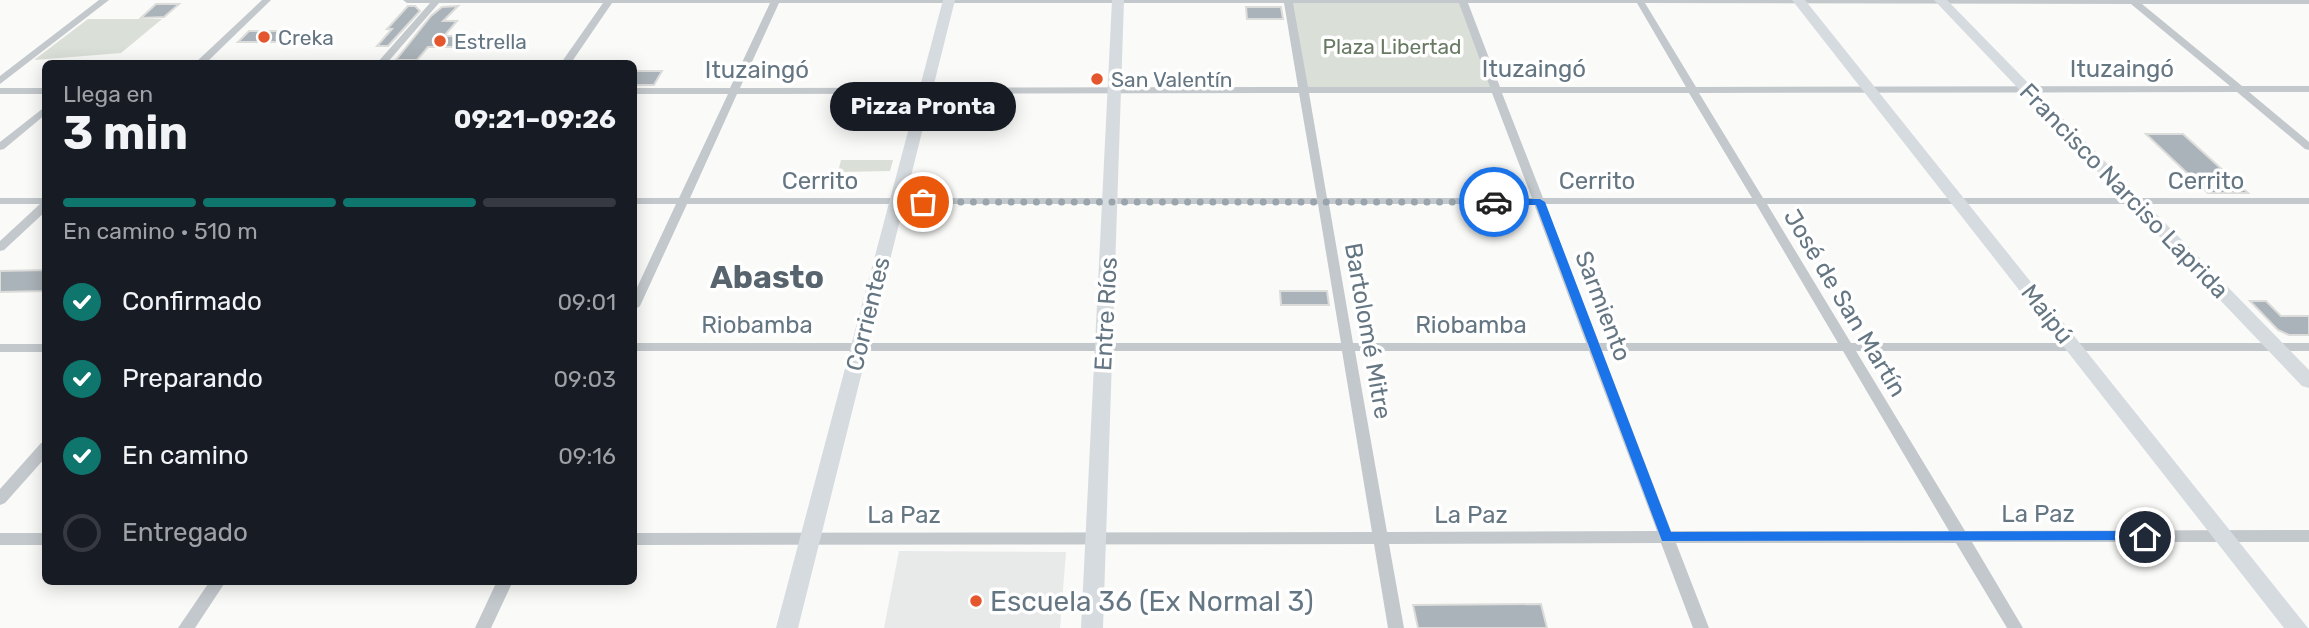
<!DOCTYPE html>
<html lang="es">
<head>
<meta charset="utf-8">
<style>
  :root { --surface:#171b24; --page:#20242c; --text:#f1f3f6; --muted:#9ea1a6; --line:#363941; --accent:#0f766e }
  body { margin:0; font-family:Rubik,sans-serif; background:var(--page); color:var(--text); height:100vh; display:flex; flex-direction:column; font-size:26px; white-space:nowrap }
  * { box-sizing:border-box; margin:0 }
  p { font-size:23px; color:var(--muted) }
  .icon { flex:none; width:38px; height:38px; fill:none; stroke:currentColor; stroke-width:2; stroke-linecap:round; stroke-linejoin:round }
  .map { position:relative; flex:1; overflow:hidden }
  .details { position:absolute; left:42px; top:60px; width:595px; height:525px; display:flex; flex-direction:column; background:var(--surface); border-radius:10px; box-shadow:0 4px 18px #0003 }
  .details>* { flex:none }
  .pin { position:absolute; display:grid; place-items:center; width:60px; height:60px; color:#fff; margin:-30px; border:4px solid #fff; border-radius:50%; box-shadow:0 2px 7px #0007 }
  .courier { position:absolute; display:grid; place-items:center; width:70px; height:70px; margin:-35px; border:5px solid #1a73e8; border-radius:50%; background:#fff; color:#222; box-shadow:0 2px 9px #0007 }
  .bubble { position:absolute; height:49px; border-radius:24px; background:var(--surface); box-shadow:0 4px 18px #0003; font-size:23px; font-weight:700; line-height:49px; text-align:center }
  .overview em { font-style:normal; font-weight:700 }
  .overview div { display:flex; flex-direction:column-reverse }
  .overview { display:flex; align-items:center; justify-content:space-between; height:119px; padding:0 21px }
  h1 { font-size:46px; font-weight:700; line-height:52px }
  .bar { display:grid; grid-template-columns:repeat(4,1fr); gap:10px 7px; align-content:center; height:84px; padding:0 21px }
  .bar i { height:9px; border-radius:5px; background:var(--line) }
  .bar .on { background:var(--accent) }
  .bar p { grid-column:span 4 }
  ol { padding:0 21px; list-style:none }
  li { display:flex; align-items:center; gap:21px; height:77px }
  li p { margin-inline-start:auto }
  li .icon { padding:7px; border-radius:50%; background:var(--accent); color:#fff; stroke-width:4 }
  li:last-child { color:var(--muted) }
  li i { width:38px; height:38px; border:4px solid var(--line); border-radius:50% }
  .map>svg:first-child { display:block }
</style>
</head>
<body>
<div class="map">
<svg width="2309" height="628" viewBox="0 0 2309 628">
  <rect width="100%" height="100%" fill="#fafaf8"/>
  <g fill="#e8e9e9">
    <path d="M941,97H972L969,110H932L935,100Z"/>
    <path d="M899,551L1066,552L1060,628H884Z"/>
  </g>
  <g fill="#dadfd7">
    <path d="M1288,0L1462,1L1497,90L1303,92Z"/>
    <path d="M88,19H162L121,53L34,60Z"/>
    <path d="M841,160H893L890,171L838,172Z"/>
  </g>
  <g fill="#aab3b9" stroke="#dcdcda" stroke-width="2">
    <path d="M156,4H179L164,17L141,18Z"/>
    <path d="M408,6H415L420,11L388,46H377L392,29H387Z"/>
    <path d="M458,6L443,21H457L444,36H472L463,47H428L417,60H396L431,16L442,7Z"/>
    <path d="M1246,7H1281L1283,19H1247Z"/>
    <path d="M249,31H290L279,42H238Z"/>
    <path d="M634,71H662L654,85H634Z"/>
    <path d="M2146,134H2183L2248,193H2208Z"/>
    <path d="M46,270V291L0,292V271Z"/>
    <path d="M1280,291H1327L1329,305H1281Z"/>
    <path d="M2250,301H2266L2281,316H2309V335H2289L2278,330Z"/>
    <path d="M1541,604L1547,628H1418L1413,605Z"/>
  </g>
  <g fill="none" stroke-linecap="round" stroke-linejoin="round">
    <g fill="#c3c8cc" fill-rule="evenodd">
      <path d="M99,0H109L0,84V76Z"/>
      <path d="M262,0H271L206,63H195Z"/>
      <path d="M403,0H2309V4H2142L2242,86H2309V92H2249L2309,142V150L2305,149L2237,92L1699,93L1763,198H2309V204H1767L1851,343H2309V351H1856L1965,531L2309,530V542H1972L2023,628H2007L1956,543H1676L1709,628H1693L1661,543L1389,544L1404,628H1388L1374,544L634,545V533L1372,532L1342,351H634V343H1341L1318,204H687L640,306L634,310V294L676,204H634V198H679L728,94H634V88H730L770,3H612L571,63H561L603,3H439L387,63H377L430,3H407ZM779,3H1284L1298,87L740,88ZM1293,3H1459L1490,87H1308ZM1468,3H1637L1686,87H1500ZM1645,3L2131,4L2230,86L1696,87ZM1299,93L1317,198H690L737,94ZM1309,93H1492L1532,198H1327ZM1502,93H1689L1752,198H1543ZM1329,204H1534L1586,343H1353ZM1545,204H1756L1838,343H1599ZM1355,351H1589L1657,531L1387,532ZM1602,351H1843L1949,531H1671Z"/>
      <rect x="0" y="88" width="46" height="6"/>
      <path d="M46,106V114L4,149L0,150V142Z"/>
      <path d="M0,198H46V211L4,250L0,251V241L40,204H0Z"/>
      <rect x="0" y="344" width="46" height="8"/>
      <path d="M46,442V457L5,503L0,505V489L41,443Z"/>
      <rect x="0" y="533" width="46" height="12"/>
      <path d="M210,581H226L195,628H178Z"/>
      <path d="M497,581H513L491,628H475Z"/>
    </g>
    <g fill="#d6dbdf" fill-rule="evenodd">
      <path d="M943,0H955L798,628H776Z"/>
      <path d="M1112,0H1124L1103,628H1081Z"/>
      <path d="M1792,0H1805L2308,628H2284Z"/>
      <path d="M1934,0H1947L2309,370V388L2302,386Z"/>
    </g>
  </g>
  <path fill="#1a73e8" d="M1540,199L1545,202L1671,532L2145,531L2152,537L2150,540L1662,541L1536,205H1494L1489,202L1494,199Z"/>
  <g fill="none" stroke-linecap="round" stroke-linejoin="round">
    <path stroke="#99a4ac" stroke-width="7" stroke-dasharray="0 12.6" d="M923,202H1494"/>
  </g>
  <g fill="#e4572e" stroke="#fff" stroke-width="2.5">
    <circle cx="264" cy="37" r="7"/>
    <circle cx="440" cy="41" r="7"/>
    <circle cx="1097" cy="79" r="7"/>
    <circle cx="976" cy="601" r="7"/>
  </g>
  <g text-anchor="middle" dominant-baseline="central" stroke-width="7" stroke-linejoin="round" paint-order="stroke">
    <g font-size="21" fill="#657683" stroke="#fff" text-anchor="start">
      <text x="278" y="37">Creka</text>
      <text x="454" y="41">Estrella</text>
      <text x="1111" y="79">San Valentín</text>
    </g>
    <g font-size="21" fill="#687a64" stroke="#fff">
      <text x="1392" y="46">Plaza Libertad</text>
    </g>
    <g font-size="24" fill="#657683" stroke="#fff">
      <text x="1534" y="69">Ituzaingó</text>
      <text x="2122" y="69">Ituzaingó</text>
      <text x="757" y="70">Ituzaingó</text>
      <text x="820" y="181">Cerrito</text>
      <text x="1597" y="181">Cerrito</text>
      <text x="2206" y="181">Cerrito</text>
      <text transform="translate(2124 191) rotate(46)">Francisco Narciso Laprida</text>
      <text transform="translate(1845 303) rotate(59)">José de San Martín</text>
      <text transform="translate(1603 306) rotate(69)">Sarmiento</text>
      <text transform="translate(868 314) rotate(-76)">Corrientes</text>
      <text transform="translate(1106 314) rotate(-87)">Entre Ríos</text>
      <text transform="translate(2047 314) rotate(52)">Maipú</text>
      <text x="757" y="325">Riobamba</text>
      <text x="1471" y="325">Riobamba</text>
      <text transform="translate(1368 331) rotate(80)">Bartolomé Mitre</text>
      <text x="2038" y="514">La Paz</text>
      <text x="904" y="515">La Paz</text>
      <text x="1471" y="515">La Paz</text>
    </g>
    <g font-size="28" fill="#657683" stroke="#fff" text-anchor="start">
      <text x="990" y="601">Escuela 36 (Ex Normal 3)</text>
    </g>
    <g font-size="32" font-weight="bold" fill="#57646e" stroke="#fff">
      <text x="767" y="277">Abasto</text>
    </g>
  </g>
</svg>
<div class="pin" style="left:923px;top:202px;background:#ea580c"><svg class="icon" aria-label="bag" viewBox="0 0 24 24"><path d="M5 8h14l-1 12H6zM9 8a3 3 0 0 1 6 0"/></svg></div>
<div class="pin" style="left:2145px;top:537px;background:#1f2937"><svg class="icon" aria-label="home" viewBox="0 0 24 24"><path d="M3 11l9-7 9 7M6 9v11h12V9"/></svg></div>
<div class="courier" style="left:1494px;top:202px"><svg class="icon" aria-label="car" viewBox="0 0 24 24"><path d="M5 17H2v-5l4-1 3-4h7l3 4 3 1v5h-3M9 17h6M6 11h13"/><circle cx="7" cy="17" r="2"/><circle cx="17" cy="17" r="2"/></svg></div>
<div class="bubble" style="left:830px;top:82px;width:186px">Pizza Pronta</div>
<section class="details">
<div class="overview"><div><h1>3 min</h1><p>Llega en</p></div><em>09:21–09:26</em></div>
<div class="bar"><i class="on"></i><i class="on"></i><i class="on"></i><i></i><p>En camino · 510 m</p></div>
<ol>
<li><svg class="icon" aria-label="check" viewBox="0 0 24 24"><path d="M5 12l5 5 9-10"/></svg>Confirmado<p>09:01</p></li>
<li><svg class="icon" aria-label="check" viewBox="0 0 24 24"><path d="M5 12l5 5 9-10"/></svg>Preparando<p>09:03</p></li>
<li><svg class="icon" aria-label="check" viewBox="0 0 24 24"><path d="M5 12l5 5 9-10"/></svg>En camino<p>09:16</p></li>
<li><i></i>Entregado</li>
</ol>
</section>
</div>
</body>
</html>
